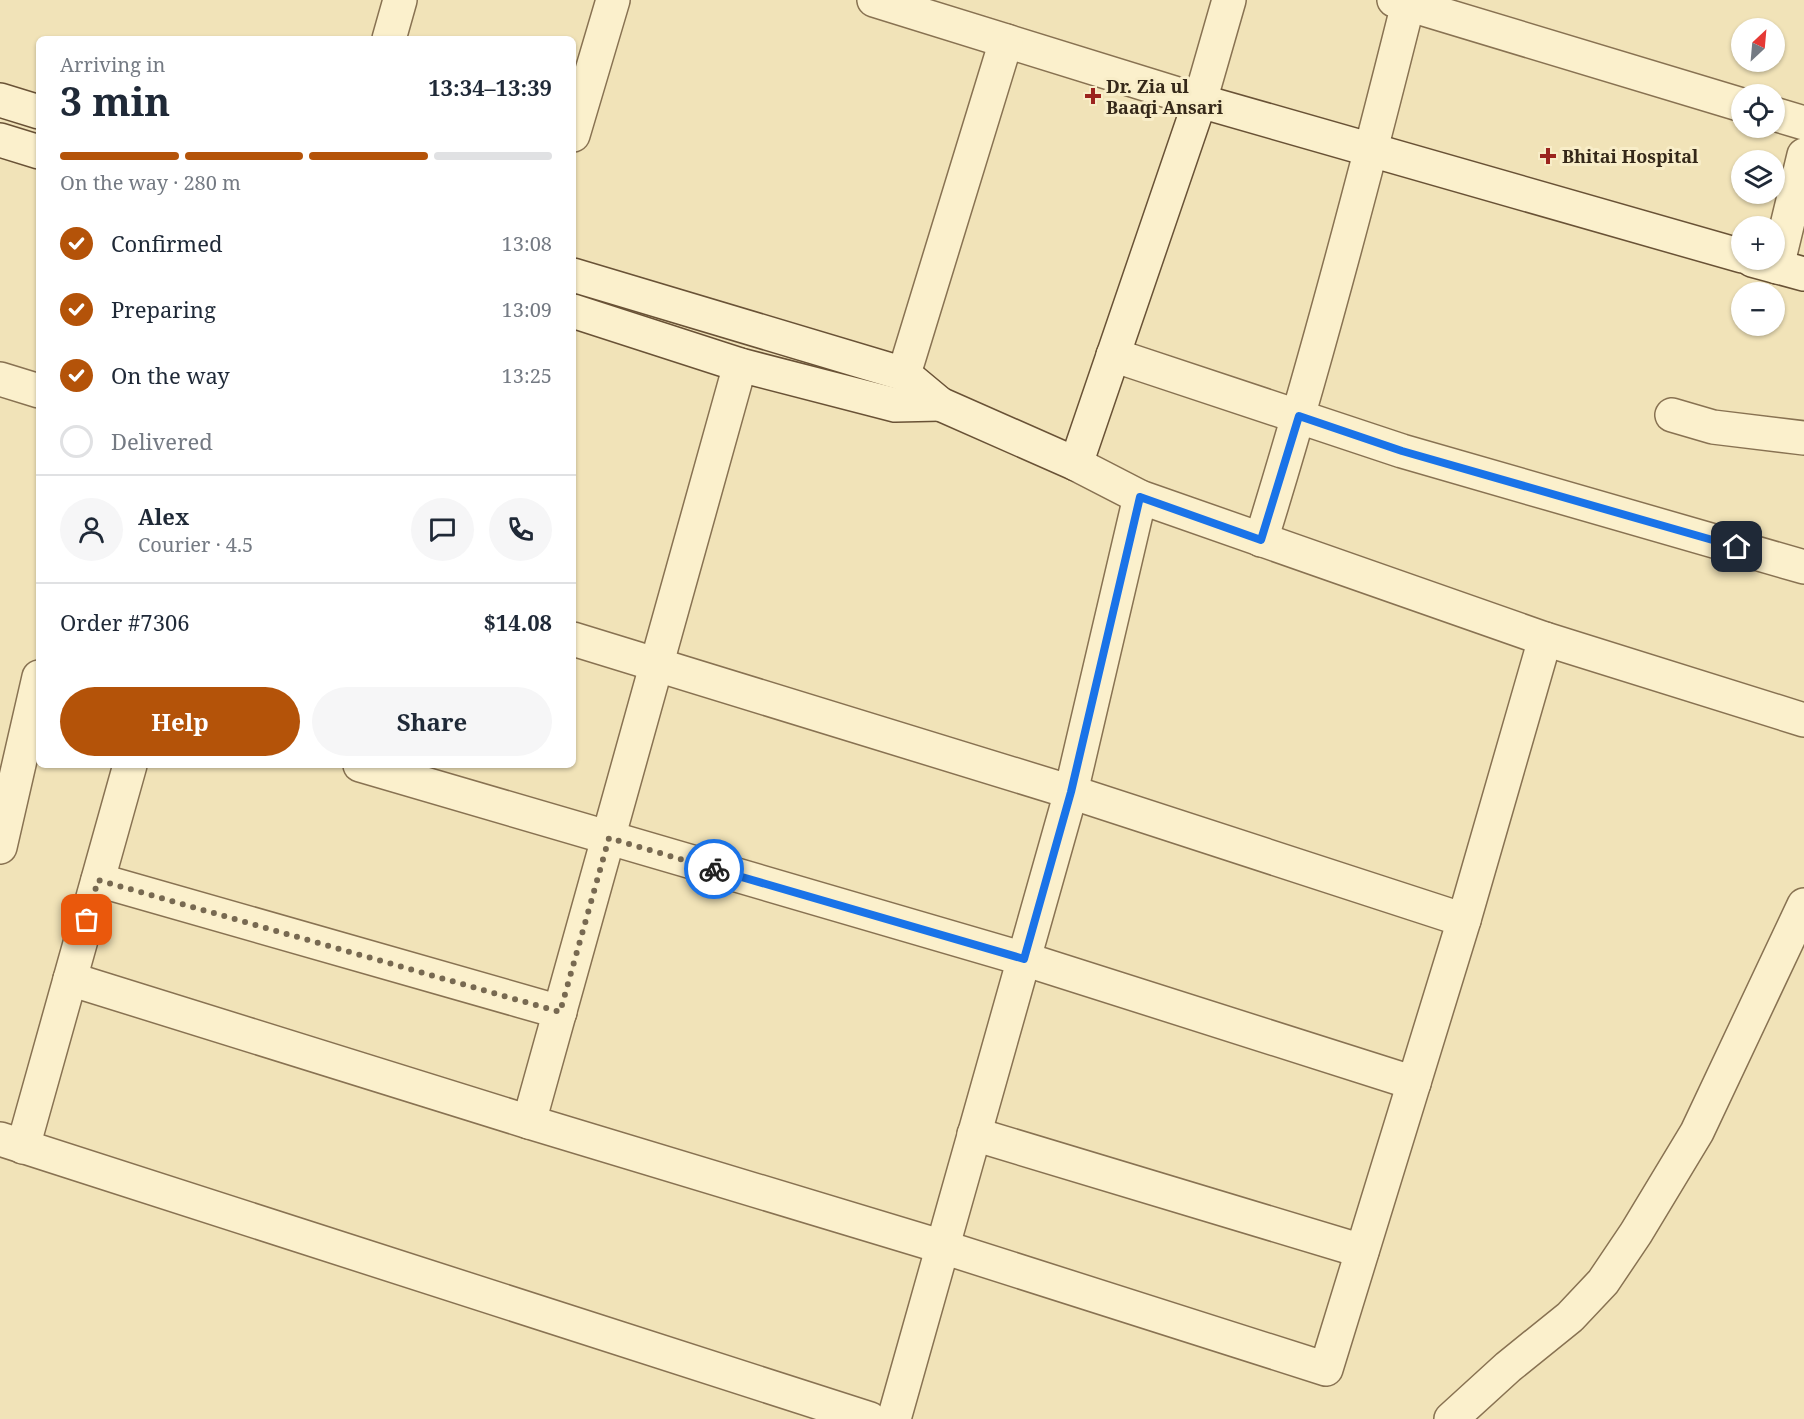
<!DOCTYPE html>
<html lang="en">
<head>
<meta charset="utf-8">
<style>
  :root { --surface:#fff; --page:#f6f6f7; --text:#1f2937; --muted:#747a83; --line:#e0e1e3; --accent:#b45309 }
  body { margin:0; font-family:"Noto Serif",serif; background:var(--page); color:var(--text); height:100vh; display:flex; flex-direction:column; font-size:22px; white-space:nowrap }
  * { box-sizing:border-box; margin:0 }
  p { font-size:20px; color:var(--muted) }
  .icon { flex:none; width:33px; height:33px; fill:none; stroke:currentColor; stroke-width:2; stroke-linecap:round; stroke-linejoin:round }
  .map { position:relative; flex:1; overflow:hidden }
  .drawer { position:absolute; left:36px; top:36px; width:540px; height:732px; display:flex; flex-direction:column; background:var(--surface); border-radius:9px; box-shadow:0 2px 4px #0004 }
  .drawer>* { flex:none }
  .needle { width:39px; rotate:26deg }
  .fabs { position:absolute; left:1731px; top:18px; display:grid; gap:12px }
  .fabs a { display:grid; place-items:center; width:54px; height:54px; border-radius:50%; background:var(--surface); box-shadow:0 2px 4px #0004; font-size:30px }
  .pin { position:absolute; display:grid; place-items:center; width:51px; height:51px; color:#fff; margin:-26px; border-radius:12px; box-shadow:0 3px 9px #0006 }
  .courier { position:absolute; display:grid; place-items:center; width:60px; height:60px; margin:-30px; border:4px solid #1a73e8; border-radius:50%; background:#fff; color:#222; box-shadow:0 2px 8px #0007 }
  .headline em { font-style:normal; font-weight:700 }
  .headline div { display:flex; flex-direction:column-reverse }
  .headline { display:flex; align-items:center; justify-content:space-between; height:102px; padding:0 24px }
  h1 { font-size:39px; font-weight:700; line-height:45px }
  .bar { display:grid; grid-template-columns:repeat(4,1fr); gap:9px 6px; align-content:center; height:72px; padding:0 24px }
  .bar i { height:8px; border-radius:4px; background:var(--line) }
  .bar .current { background:var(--accent) }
  .bar p { grid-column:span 4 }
  .line { display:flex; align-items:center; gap:15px; padding:0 24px; border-top:2px solid var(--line) }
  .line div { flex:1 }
  .round { display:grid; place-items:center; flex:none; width:63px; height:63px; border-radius:32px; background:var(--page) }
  ol { padding:0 24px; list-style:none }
  li { display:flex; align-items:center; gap:18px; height:66px }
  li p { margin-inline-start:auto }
  li .icon { padding:6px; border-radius:50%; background:var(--accent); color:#fff; stroke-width:4 }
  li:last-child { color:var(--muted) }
  li i { width:33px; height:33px; border:3px solid var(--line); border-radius:50% }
  .primary-button { display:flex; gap:12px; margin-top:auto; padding:12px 24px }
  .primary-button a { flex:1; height:69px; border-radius:36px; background:var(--accent); color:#fff; font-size:24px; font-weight:700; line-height:69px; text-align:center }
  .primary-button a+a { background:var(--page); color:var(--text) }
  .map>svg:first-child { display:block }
</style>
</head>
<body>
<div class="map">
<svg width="1804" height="1419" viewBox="0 0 1804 1419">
  <rect width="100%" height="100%" fill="#f1e3b8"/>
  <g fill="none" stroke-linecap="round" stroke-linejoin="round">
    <g stroke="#887252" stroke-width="36">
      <g id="minor">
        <path d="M874,0L1200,101L1229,0"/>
        <path d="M1394,0L1742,105"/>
        <path d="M389,39L400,0"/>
        <path d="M1774,114L1804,123"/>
        <path d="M573,135L613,0"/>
        <path d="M1777,267L1804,155"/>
        <path d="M1113,355L1402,451L1804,567"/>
        <path d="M904,374L1006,41"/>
        <path d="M0,379L39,391"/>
        <path d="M1672,415L1713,427L1804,438"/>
        <path d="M1076,464L1140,497L1545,639L1804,720"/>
        <path d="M1261,540C1316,363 1363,184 1408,4"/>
        <path d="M573,639L1071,792L1464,920"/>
        <path d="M360,765L1024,959L1414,1083"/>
        <path d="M0,847L39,677"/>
        <path d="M98,880L560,1012"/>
        <path d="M70,979L529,1122L943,1247L1326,1369L1464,920L1545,639"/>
        <path d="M529,1122L740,365"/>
        <path d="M974,1134L1362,1251"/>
        <path d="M0,1139L870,1419"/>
        <path d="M23,1147L130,765"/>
        <path d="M894,1419L1071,792L1140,497"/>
      </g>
    </g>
    <g stroke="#887252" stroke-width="36">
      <path id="tertiary" d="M1451,1419L1508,1367L1570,1317L1603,1282L1636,1233L1697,1132L1804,905"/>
    </g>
    <g stroke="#695236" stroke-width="36">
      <g id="secondary">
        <path d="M0,100L39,112"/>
        <path d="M0,140L39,152"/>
        <path d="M1752,260L1804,274"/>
        <path d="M573,275L904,374L940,404L1076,464L1200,101L1742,256"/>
        <path d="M573,311L740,365L895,405L940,404"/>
      </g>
    </g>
    <use href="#minor" stroke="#fbf0cc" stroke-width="33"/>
    <use href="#tertiary" stroke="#fbf0cc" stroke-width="33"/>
    <use href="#secondary" stroke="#fbf0cc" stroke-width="33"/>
  </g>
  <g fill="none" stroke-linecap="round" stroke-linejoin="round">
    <path stroke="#776951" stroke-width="6" stroke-dasharray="0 10.8" d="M87,920L98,880L560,1012L609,838L714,869"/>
    <path stroke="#1a73e8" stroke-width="8" d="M714,869L1024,959L1071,792L1140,497L1261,540L1299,416L1402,451L1737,547"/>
  </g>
  <g fill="#9b241e" stroke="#f8edc8" stroke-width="2">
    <path d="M1090 87h6v6h6v6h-6v6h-6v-6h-6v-6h6z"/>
    <path d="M1545 147h6v6h6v6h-6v6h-6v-6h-6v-6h6z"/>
  </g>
  <g text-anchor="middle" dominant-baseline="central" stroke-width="6" stroke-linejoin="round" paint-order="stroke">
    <g font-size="18" font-weight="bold" fill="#352819" stroke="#f8edc8" text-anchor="start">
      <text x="1106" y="86">Dr. Zia ul<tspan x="1106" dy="21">Baaqi Ansari</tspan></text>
      <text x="1562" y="156">Bhitai Hospital</text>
    </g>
  </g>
</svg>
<div class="fabs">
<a><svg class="needle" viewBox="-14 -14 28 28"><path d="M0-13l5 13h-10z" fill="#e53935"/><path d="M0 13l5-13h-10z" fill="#747a83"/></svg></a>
<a><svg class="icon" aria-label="locate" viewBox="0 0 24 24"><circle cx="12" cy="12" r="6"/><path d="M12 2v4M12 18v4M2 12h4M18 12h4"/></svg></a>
<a><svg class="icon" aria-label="layers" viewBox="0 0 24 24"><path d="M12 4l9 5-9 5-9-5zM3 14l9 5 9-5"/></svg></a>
<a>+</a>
<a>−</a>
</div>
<div class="pin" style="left:87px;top:920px;background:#ea580c"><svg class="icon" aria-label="bag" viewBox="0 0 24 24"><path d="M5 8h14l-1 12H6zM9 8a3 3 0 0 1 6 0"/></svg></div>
<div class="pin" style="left:1737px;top:547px;background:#1f2937"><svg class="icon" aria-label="home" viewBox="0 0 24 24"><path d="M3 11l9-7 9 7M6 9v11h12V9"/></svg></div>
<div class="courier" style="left:714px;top:869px"><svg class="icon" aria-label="bike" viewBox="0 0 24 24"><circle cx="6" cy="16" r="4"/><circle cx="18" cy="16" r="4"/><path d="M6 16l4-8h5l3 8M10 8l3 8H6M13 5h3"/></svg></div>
<section class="drawer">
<div class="headline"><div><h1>3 min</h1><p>Arriving in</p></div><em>13:34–13:39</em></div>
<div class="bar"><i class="current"></i><i class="current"></i><i class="current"></i><i></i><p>On the way · 280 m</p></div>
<ol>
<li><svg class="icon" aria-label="check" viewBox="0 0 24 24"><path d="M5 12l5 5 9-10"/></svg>Confirmed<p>13:08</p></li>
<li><svg class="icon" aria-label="check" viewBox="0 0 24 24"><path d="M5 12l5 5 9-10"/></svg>Preparing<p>13:09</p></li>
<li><svg class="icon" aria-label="check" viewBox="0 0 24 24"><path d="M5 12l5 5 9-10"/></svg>On the way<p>13:25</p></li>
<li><i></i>Delivered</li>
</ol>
<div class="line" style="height:108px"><a class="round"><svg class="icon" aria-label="person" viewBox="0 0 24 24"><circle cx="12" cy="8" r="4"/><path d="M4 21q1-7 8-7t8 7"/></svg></a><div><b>Alex</b><p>Courier · 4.5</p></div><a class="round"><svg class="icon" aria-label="chat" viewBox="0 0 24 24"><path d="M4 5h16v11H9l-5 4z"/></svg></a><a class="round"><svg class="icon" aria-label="phone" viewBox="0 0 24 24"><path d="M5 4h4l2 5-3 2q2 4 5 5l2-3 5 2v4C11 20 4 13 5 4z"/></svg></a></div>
<div class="line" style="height:78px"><div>Order #7306</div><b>$14.08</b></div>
<div class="primary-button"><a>Help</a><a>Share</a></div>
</section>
</div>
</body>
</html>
